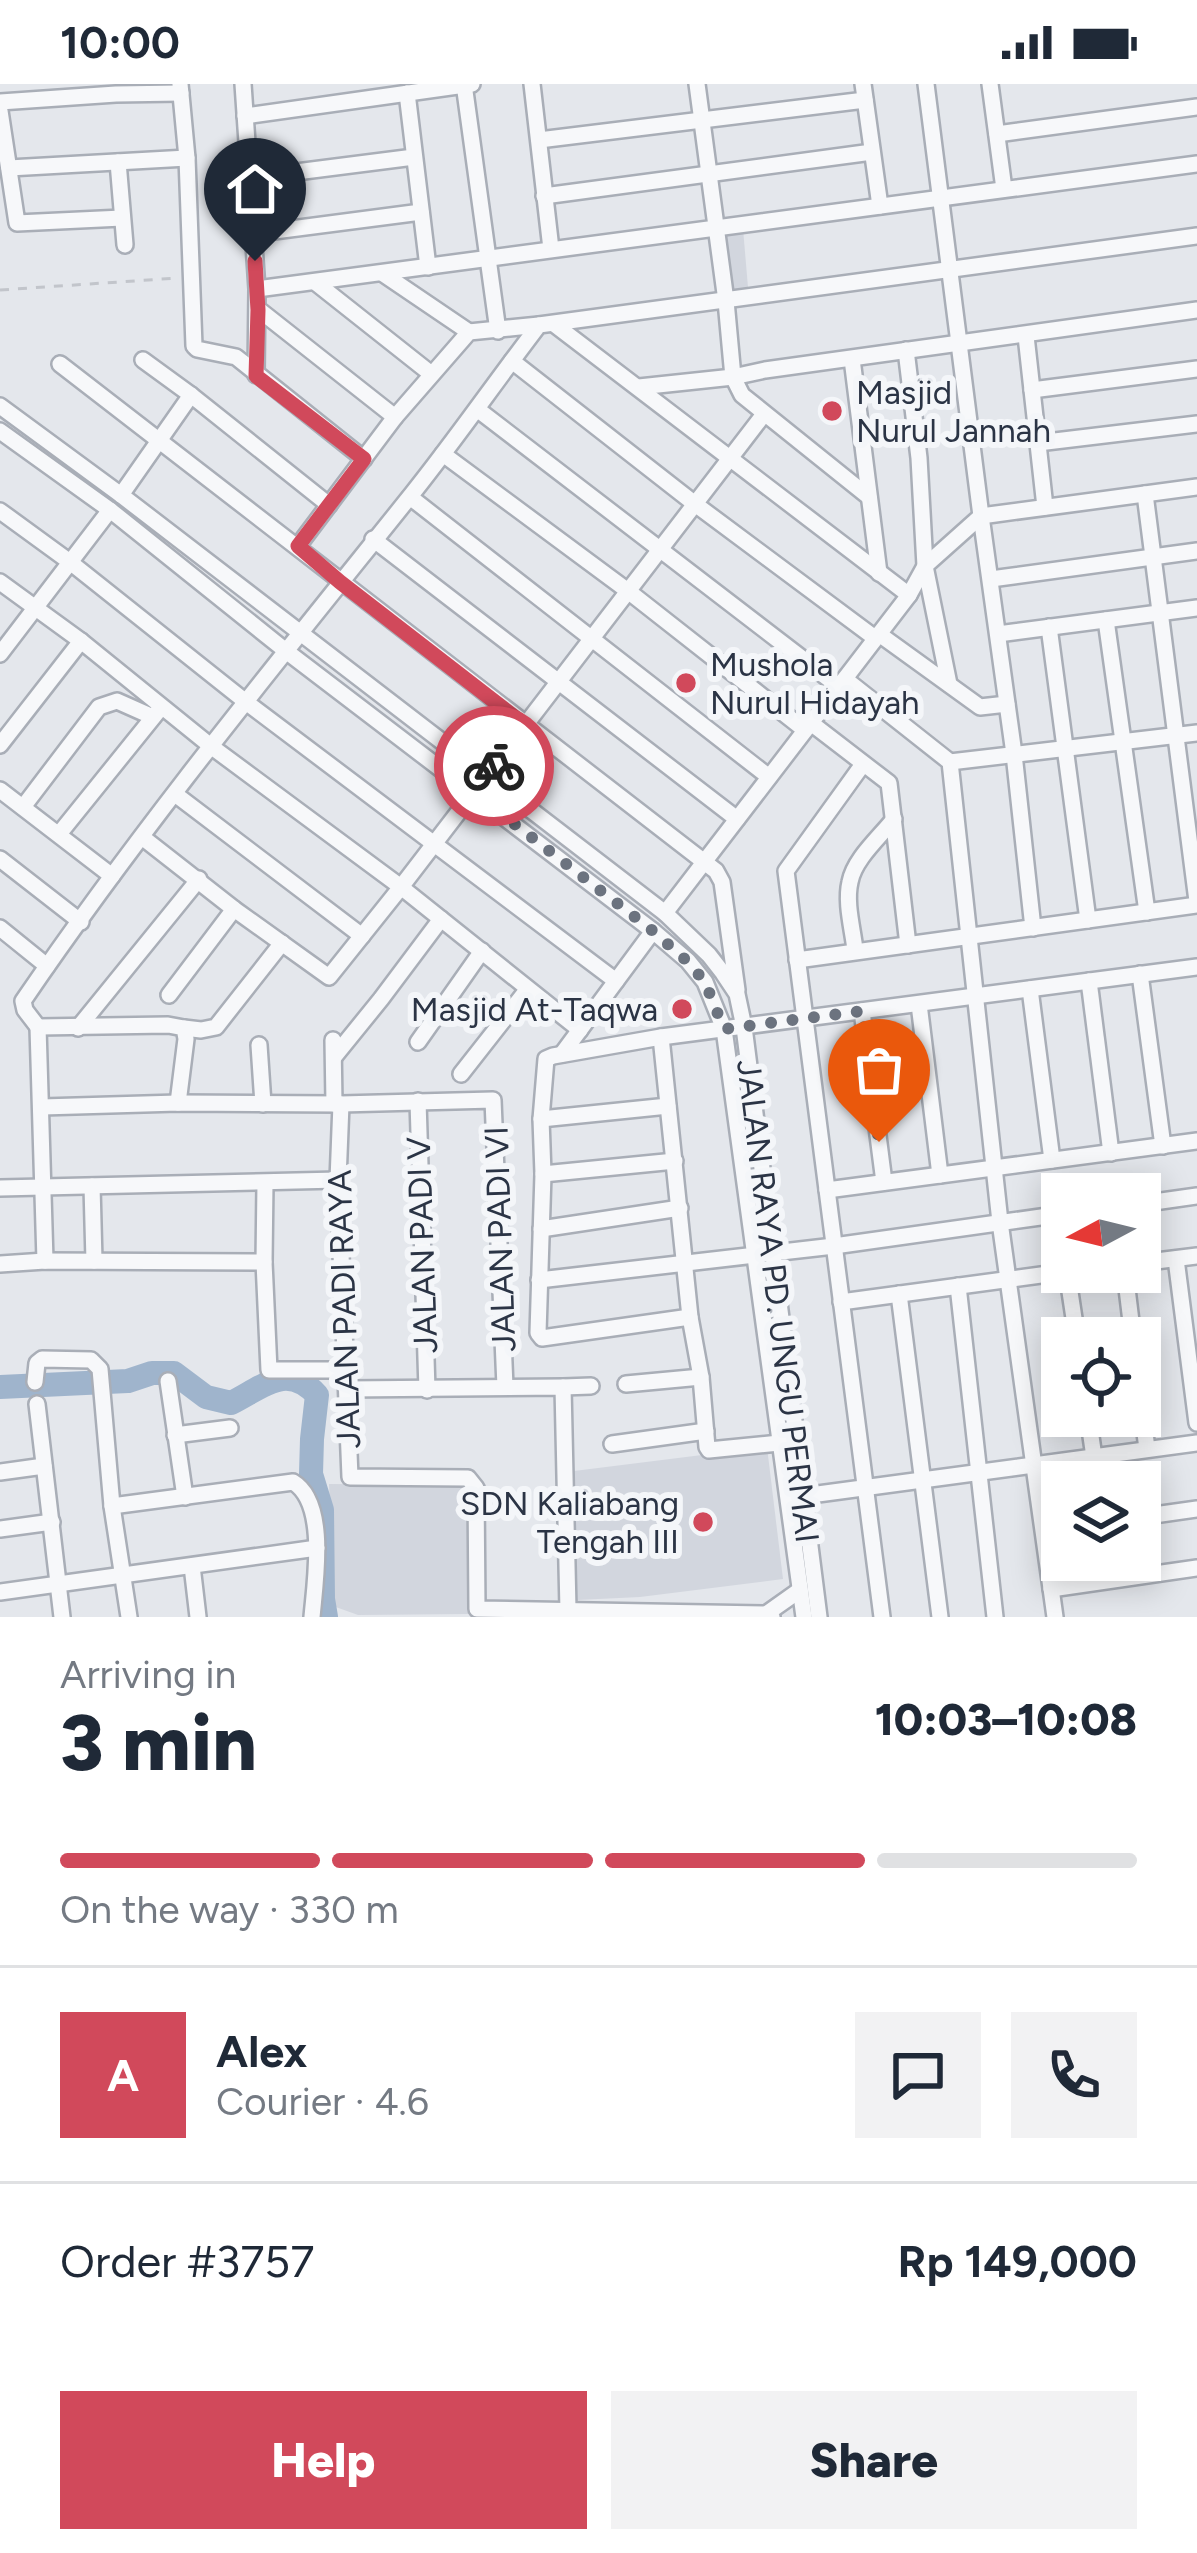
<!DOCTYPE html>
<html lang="en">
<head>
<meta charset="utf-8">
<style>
  :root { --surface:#fff; --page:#f2f2f3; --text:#1f2937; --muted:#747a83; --line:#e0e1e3; --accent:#d1495b }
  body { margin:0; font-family:Figtree,sans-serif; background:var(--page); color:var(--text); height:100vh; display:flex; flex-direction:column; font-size:45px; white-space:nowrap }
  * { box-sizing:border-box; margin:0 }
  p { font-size:39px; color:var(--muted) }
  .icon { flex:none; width:66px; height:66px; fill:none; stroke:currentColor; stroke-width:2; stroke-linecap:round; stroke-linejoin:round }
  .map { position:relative; height:1533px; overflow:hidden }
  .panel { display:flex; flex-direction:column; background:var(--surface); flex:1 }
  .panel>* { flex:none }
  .needle { width:78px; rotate:263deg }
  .fabs { position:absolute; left:1041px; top:1089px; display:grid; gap:24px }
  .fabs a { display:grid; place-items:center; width:120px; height:120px; border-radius:0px; background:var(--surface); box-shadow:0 6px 30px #0003; font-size:60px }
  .pin { position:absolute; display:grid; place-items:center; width:102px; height:102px; color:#fff; margin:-123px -51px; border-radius:50% 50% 50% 0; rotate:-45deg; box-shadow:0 0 12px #0007 }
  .pin .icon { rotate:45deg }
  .courier { position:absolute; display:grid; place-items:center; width:120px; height:120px; margin:-60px; border:9px solid #d1495b; border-radius:50%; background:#fff; color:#222; box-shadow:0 3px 15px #0007 }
  .head em { font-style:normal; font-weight:800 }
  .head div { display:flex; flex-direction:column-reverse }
  .head { display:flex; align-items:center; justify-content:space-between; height:204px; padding:0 60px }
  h1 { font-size:78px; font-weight:800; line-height:90px }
  .bar { display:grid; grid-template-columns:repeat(4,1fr); gap:18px 12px; align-content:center; height:144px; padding:0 60px }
  .bar i { height:15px; border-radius:9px; background:var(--line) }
  .bar .on { background:var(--accent) }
  .bar p { grid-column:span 4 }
  .line { display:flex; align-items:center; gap:30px; padding:0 60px; border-top:3px solid var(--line) }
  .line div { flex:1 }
  .round { display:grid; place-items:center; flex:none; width:126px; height:126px; border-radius:0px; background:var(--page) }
  .cta { display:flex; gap:24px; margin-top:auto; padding:24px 60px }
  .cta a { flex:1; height:138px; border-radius:0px; background:var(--accent); color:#fff; font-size:48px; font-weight:800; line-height:138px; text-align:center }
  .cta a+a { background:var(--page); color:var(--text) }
  .status { display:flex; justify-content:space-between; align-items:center; height:84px; padding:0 60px; background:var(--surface); direction:ltr }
  .status svg { height:33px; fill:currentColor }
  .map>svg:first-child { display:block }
</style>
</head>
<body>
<div class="status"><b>10:00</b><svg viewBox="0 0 49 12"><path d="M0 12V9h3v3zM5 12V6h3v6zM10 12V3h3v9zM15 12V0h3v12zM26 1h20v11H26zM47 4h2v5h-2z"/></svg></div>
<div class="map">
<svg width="1197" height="1533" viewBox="0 0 1197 1533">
  <rect width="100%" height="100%" fill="#e4e7ec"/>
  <g fill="#d2d6de">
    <path d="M742,133L749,215L723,216L714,145Z"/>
    <path d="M767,1363L783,1495L640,1513L577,1516L566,1388Z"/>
    <path d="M329,1400L467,1401L468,1530L358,1531L333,1522Z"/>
  </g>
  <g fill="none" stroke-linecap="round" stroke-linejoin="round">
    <path stroke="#9fb4cc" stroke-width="24" d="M0,1303L128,1297L152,1289H174L206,1313L231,1319C263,1303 287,1278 317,1311L312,1355L311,1390L322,1426L323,1515L326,1533"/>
    <g stroke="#a9aeb7" stroke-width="20">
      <g id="street">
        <path d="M180,0L187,74L194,262L197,265L236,273L364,375"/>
        <path d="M243,0L257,205L256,291"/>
        <path d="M464,0L498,247"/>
        <path d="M532,0L551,165"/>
        <path d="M697,0L726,217L733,293L742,311L869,413"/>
        <path d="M863,0L880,122"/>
        <path d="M990,0L1004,105"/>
        <path d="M407,9L428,183"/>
        <path d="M0,18L116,10L181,9"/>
        <path d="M0,27L17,139L122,134"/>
        <path d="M245,32L472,0"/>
        <path d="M997,50L1197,23"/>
        <path d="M539,56L865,16"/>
        <path d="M118,78L125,161"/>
        <path d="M9,84L187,74"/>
        <path d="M249,94L414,73"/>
        <path d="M544,112L872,68"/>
        <path d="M252,150L421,128"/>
        <path d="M382,189L469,248"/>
        <path d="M315,198L430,289"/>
        <path d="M257,205L1197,80"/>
        <path d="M258,225L395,333"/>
        <path d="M554,240L909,511"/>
        <path d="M1026,252L1045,423"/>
        <path d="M906,266L919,374L925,482L949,600"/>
        <path d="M852,275L879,489"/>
        <path d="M143,276L191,311L329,421"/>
        <path d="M512,277L695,420L875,554"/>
        <path d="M60,280L716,787L722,798L737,906"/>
        <path d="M639,303L733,293L765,286L1197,226"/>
        <path d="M1032,306L1197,285"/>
        <path d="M0,322L121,411L665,829L709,871L723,889L737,910L744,943L819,1533"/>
        <path d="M477,325L838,602"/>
        <path d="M0,347L110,426L286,567L653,847L688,877L705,898L724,945L804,1533"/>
        <path d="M1038,359L1197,340"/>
        <path d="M443,370L628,507L805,646"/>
        <path d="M1145,410L1197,817"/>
        <path d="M121,411L191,311"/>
        <path d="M410,413L769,693"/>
        <path d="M0,427L70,478L246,618L616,897"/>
        <path d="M373,455L737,735"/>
        <path d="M298,462L395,333L469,248L539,241"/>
        <path d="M991,495L1197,467"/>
        <path d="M0,498L81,557L212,663L401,803L580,946"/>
        <path d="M1106,536L1147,828"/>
        <path d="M1049,543L1088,836"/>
        <path d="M879,550L980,623L1007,620"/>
        <path d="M998,550L1197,524"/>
        <path d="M0,570L110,426"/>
        <path d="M845,595L950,678L1000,1138L1055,1533"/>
        <path d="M811,639L889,699L908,861"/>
        <path d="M0,661L81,557"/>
        <path d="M950,678L1197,649"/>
        <path d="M863,680L786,787L882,1533"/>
        <path d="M0,706L112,792"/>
        <path d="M175,710L362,852"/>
        <path d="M23,723L99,623L117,617L153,633"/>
        <path d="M59,750L159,626"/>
        <path d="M142,753L234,825L329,893L401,803L764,330"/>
        <path d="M0,775L81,838"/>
        <path d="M665,829L909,511L925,482L981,432L926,0"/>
        <path d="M0,844L47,882"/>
        <path d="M1033,844L1014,670L981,432L1197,403"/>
        <path d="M855,866C853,846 845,819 850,798C854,775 880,753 894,735"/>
        <path d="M797,876L1197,821"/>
        <path d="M1140,890L1163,1062"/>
        <path d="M1089,897L1111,1069"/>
        <path d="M1030,905L1052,1076"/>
        <path d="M169,911L234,825"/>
        <path d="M919,920L940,1091"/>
        <path d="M862,927L884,1098"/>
        <path d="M38,943L25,926L23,917C143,741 279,576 412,410C456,355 496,297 539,241L1197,152"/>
        <path d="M38,943L45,1177"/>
        <path d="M38,943L168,941L184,944L186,955L178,1019"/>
        <path d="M78,944L199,795"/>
        <path d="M184,944L201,946L216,943L282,859"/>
        <path d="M661,953L690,1233L701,1293L707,1363L709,1366L779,1359"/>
        <path d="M333,956L334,1020"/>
        <path d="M418,958L482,867"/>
        <path d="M259,961L263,1020"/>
        <path d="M562,970L653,847"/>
        <path d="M334,973L381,915L441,835"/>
        <path d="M461,990L527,906"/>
        <path d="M418,1017L427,1306"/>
        <path d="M341,1020L338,1096L350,1393L468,1394L476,1404L477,1525L766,1530L772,1533"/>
        <path d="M42,1023L178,1019L341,1020L493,1016L505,1303"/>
        <path d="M541,1035L668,1022"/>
        <path d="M543,1090L675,1077"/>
        <path d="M92,1102L94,1177"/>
        <path d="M0,1104L338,1096"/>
        <path d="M827,1106L1197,1057"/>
        <path d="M1140,1120L1197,1112"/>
        <path d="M541,1145L680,1124"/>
        <path d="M1176,1175L1197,1339"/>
        <path d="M264,1178L265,1099"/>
        <path d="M1140,1179L1197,1172"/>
        <path d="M0,1180L45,1177L264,1178L269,1286H346"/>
        <path d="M1067,1188L1077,1254"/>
        <path d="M1125,1188L1133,1254"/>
        <path d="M539,1196L834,1162L1062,1130"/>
        <path d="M958,1202L995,1533"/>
        <path d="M899,1210L940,1533"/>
        <path d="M841,1218L1063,1188"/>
        <path d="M690,1233L542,1254L538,1249L543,1090L541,1035L546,975L553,972L661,953L1197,883"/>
        <path d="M168,1297L185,1413"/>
        <path d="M35,1298L37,1279L42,1275L91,1276L100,1285L112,1422L129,1533"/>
        <path d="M626,1300L701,1293"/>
        <path d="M563,1303L591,1302"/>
        <path d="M347,1305L563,1303L568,1526"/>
        <path d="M1140,1309L1147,1365"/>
        <path d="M37,1320L62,1533"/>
        <path d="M1088,1332L1094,1373"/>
        <path d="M175,1351L230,1344"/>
        <path d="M612,1360L706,1347"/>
        <path d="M0,1388L44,1382"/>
        <path d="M803,1412L1197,1359"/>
        <path d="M112,1422L293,1398C328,1419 315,1498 312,1533"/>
        <path d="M1140,1433L1197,1425"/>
        <path d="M0,1445L52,1438"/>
        <path d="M192,1482L198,1533"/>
        <path d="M1051,1505L1197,1484"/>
        <path d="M0,1508L317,1464"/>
        <path d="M766,1530L800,1506"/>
      </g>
    </g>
    <path stroke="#c2c5cb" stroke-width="3" stroke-dasharray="9 9" stroke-linecap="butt" d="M0,206L178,194"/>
    <use href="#street" stroke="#f7f8fa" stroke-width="15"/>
  </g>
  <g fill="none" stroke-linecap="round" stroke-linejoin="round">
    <path stroke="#6c737f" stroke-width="12" stroke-dasharray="0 21.6" d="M494,682L473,708L653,847L688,878L705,898L724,945L862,927L879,1058"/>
    <path stroke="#d1495b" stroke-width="15" d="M255,177L258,226L256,292L364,375L298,462L340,498L525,641L494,682"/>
  </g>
  <g fill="#d1495b" stroke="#f4f6f9" stroke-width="4.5">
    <circle cx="832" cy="327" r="12"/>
    <circle cx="686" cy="599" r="12"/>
    <circle cx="682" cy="925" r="12"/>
    <circle cx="703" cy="1438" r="12"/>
  </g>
  <g text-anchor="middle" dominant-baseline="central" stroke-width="12" stroke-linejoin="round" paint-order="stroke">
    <g font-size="33" fill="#2b3445" stroke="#f4f6f9" text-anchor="start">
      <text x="856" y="308">Masjid<tspan x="856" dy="38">Nurul Jannah</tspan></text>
      <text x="710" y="580">Mushola<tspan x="710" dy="38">Nurul Hidayah</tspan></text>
      <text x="658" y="925" text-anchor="end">Masjid At-Taqwa</text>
      <text x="679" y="1419" text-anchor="end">SDN Kaliabang<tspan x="679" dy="38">Tengah III</tspan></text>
    </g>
    <g font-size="33" fill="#2b3445" stroke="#f4f6f9">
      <text transform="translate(500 1155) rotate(-92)">JALAN PADI VI</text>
      <text transform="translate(422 1161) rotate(-92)">JALAN PADI V</text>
      <text transform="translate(778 1217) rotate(83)">JALAN RAYA PD. UNGU PERMAI</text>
      <text transform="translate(344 1225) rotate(-92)">JALAN PADI RAYA</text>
    </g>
  </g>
</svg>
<div class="fabs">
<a><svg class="needle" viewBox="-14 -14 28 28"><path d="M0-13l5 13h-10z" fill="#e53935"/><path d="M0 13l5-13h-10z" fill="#747a83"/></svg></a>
<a><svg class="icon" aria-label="locate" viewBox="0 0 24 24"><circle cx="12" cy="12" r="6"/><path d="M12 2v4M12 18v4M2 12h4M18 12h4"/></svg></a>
<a><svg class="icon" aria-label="layers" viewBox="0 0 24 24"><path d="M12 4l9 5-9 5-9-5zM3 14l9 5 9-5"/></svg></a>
</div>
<div class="pin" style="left:879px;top:1058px;background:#ea580c"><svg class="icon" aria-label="bag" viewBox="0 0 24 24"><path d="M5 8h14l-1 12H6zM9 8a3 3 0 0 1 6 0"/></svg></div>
<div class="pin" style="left:255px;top:177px;background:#1f2937"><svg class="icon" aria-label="home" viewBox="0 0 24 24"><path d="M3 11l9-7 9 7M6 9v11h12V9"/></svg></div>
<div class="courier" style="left:494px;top:682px"><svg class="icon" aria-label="bike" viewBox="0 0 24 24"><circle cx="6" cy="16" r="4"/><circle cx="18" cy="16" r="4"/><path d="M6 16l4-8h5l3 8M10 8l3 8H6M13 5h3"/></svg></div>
</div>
<section class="panel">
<div class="head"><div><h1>3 min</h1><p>Arriving in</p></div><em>10:03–10:08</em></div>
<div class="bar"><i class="on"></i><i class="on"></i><i class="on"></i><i></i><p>On the way · 330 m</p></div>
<div class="line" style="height:216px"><b class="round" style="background:var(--accent);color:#fff">A</b><div><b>Alex</b><p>Courier · 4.6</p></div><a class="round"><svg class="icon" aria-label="chat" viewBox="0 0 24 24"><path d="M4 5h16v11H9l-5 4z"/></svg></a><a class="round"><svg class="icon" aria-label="phone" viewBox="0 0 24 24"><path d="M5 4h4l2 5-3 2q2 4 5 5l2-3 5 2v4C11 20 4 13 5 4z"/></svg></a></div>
<div class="line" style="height:156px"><div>Order #3757</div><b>Rp 149,000</b></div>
<div class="cta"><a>Help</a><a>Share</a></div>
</section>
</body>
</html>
